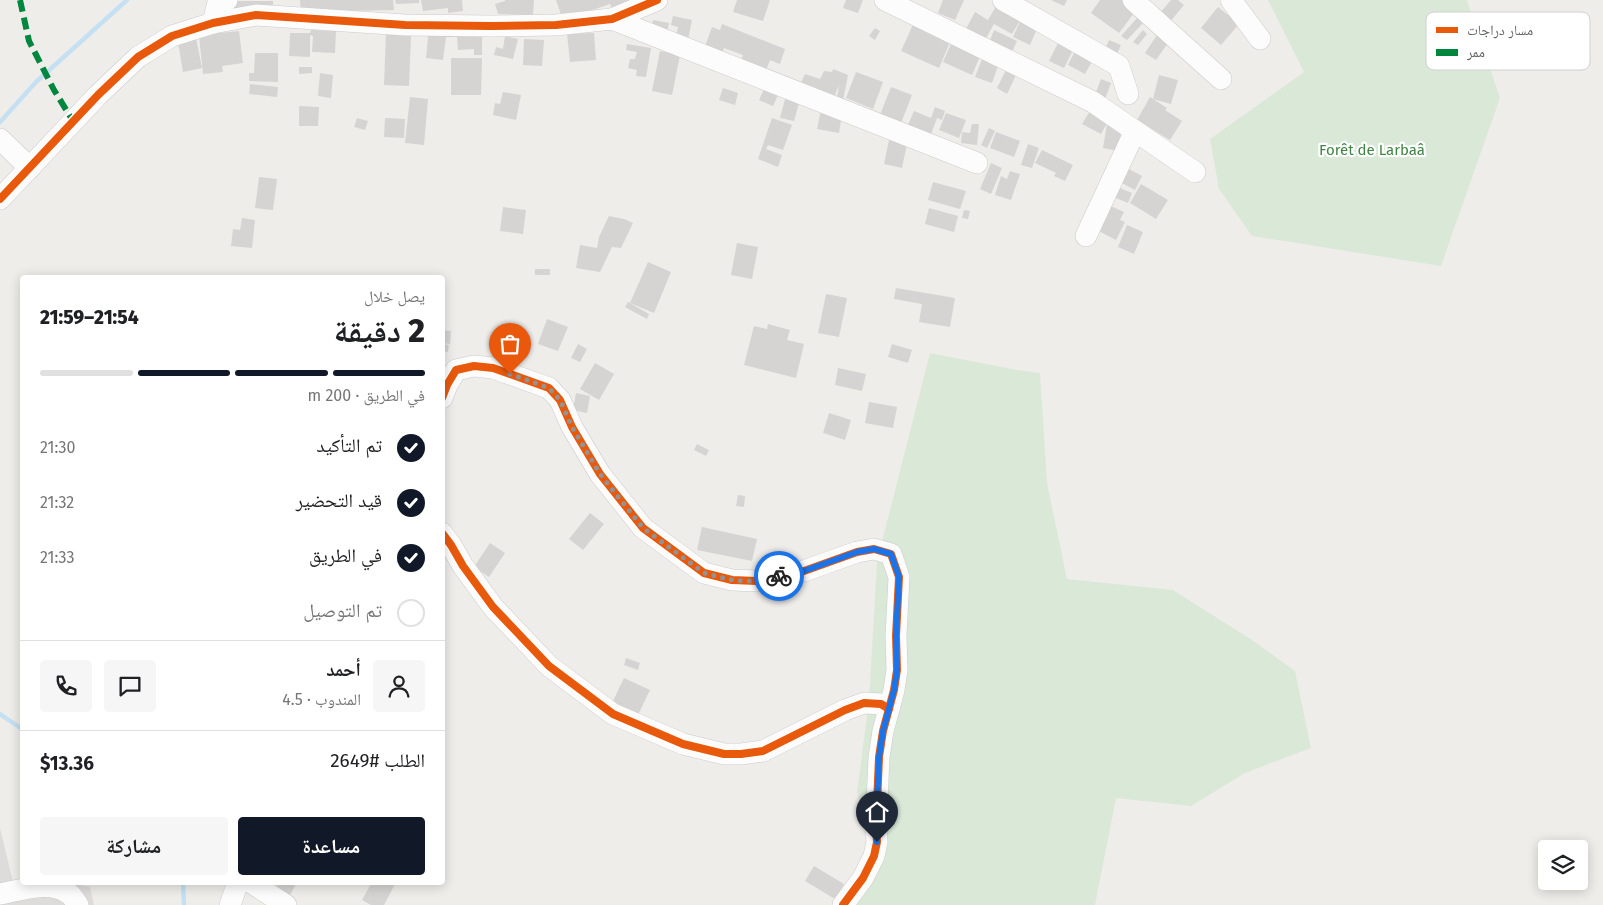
<!DOCTYPE html>
<html lang="ar">
<head>
<meta charset="utf-8">
<style>
  :root { --surface:#fff; --page:#f6f6f6; --text:#202124; --muted:#757577; --line:#e0e0e0; --accent:#111827 }
  body { margin:0; font-family:"Fira Sans","Noto Naskh Arabic",sans-serif; background:var(--page); color:var(--text); direction:rtl; height:100vh; display:flex; flex-direction:column; font-size:19px; white-space:nowrap }
  * { box-sizing:border-box; margin:0 }
  p { font-size:16px; color:var(--muted) }
  .icon { flex:none; width:28px; height:28px; fill:none; stroke:currentColor; stroke-width:2; stroke-linecap:round; stroke-linejoin:round }
  .map { position:relative; flex:1; overflow:hidden; direction:ltr }
  .details { position:absolute; left:20px; top:275px; width:425px; height:610px; display:flex; flex-direction:column; background:var(--surface); border-radius:5px; box-shadow:0 2px 12px #0003; direction:rtl }
  .details>* { flex:none }
  .tools { position:absolute; left:1538px; top:840px; display:grid; gap:10px }
  .tools a { display:grid; place-items:center; width:50px; height:50px; border-radius:5px; background:var(--surface); box-shadow:0 2px 12px #0003; font-size:25px }
  .pin { position:absolute; display:grid; place-items:center; width:42px; height:42px; color:#fff; margin:-51px -21px; border-radius:50% 50% 50% 0; rotate:-45deg; box-shadow:0 0 5px #0007 }
  .pin .icon { rotate:45deg }
  .courier { position:absolute; display:grid; place-items:center; width:50px; height:50px; margin:-25px; border:4px solid #1a73e8; border-radius:50%; background:#fff; color:#222; box-shadow:0 1px 6px #0007 }
  .overview em { font-style:normal; font-weight:800 }
  .overview div { display:flex; flex-direction:column-reverse }
  .overview { display:flex; align-items:center; justify-content:space-between; height:85px; padding:0 20px }
  h1 { font-size:32px; font-weight:800; line-height:38px }
  .bar { display:grid; grid-template-columns:repeat(4,1fr); gap:8px 5px; align-content:center; height:60px; padding:0 20px }
  .bar i { height:6px; border-radius:4px; background:var(--line) }
  .bar .active { background:var(--accent) }
  .bar p { grid-column:span 4 }
  .line { display:flex; align-items:center; gap:12px; padding:0 20px; border-top:1px solid var(--line) }
  .line div { flex:1 }
  .round { display:grid; place-items:center; flex:none; width:52px; height:52px; border-radius:5px; background:var(--page) }
  ol { padding:0 20px; list-style:none }
  li { display:flex; align-items:center; gap:15px; height:55px }
  li p { margin-inline-start:auto }
  li .icon { padding:5px; border-radius:50%; background:var(--accent); color:#fff; stroke-width:4 }
  li:last-child { color:var(--muted) }
  li i { width:28px; height:28px; border:2px solid var(--line); border-radius:50% }
  .cta { display:flex; gap:10px; margin-top:auto; padding:10px 20px }
  .cta a { flex:1; height:58px; border-radius:5px; background:var(--accent); color:#fff; font-size:20px; font-weight:800; line-height:58px; text-align:center }
  .cta a+a { background:var(--page); color:var(--text) }
  .map>svg:first-child { display:block }
</style>
</head>
<body>
<div class="map">
<svg width="1603" height="905" viewBox="0 0 1603 905">
  <rect width="100%" height="100%" fill="#efedea"/>
  <path fill="#dedcdb" d="M0,828L13,882L69,883L90,887L94,905H0Z"/>
  <g fill="#dae8d8">
    <path d="M1268,0H1467L1500,98L1441,266L1252,236L1219,189L1210,139L1304,72Z"/>
    <path d="M930,353L1017,370L1040,373L1047,483L1067,579L1173,590L1252,640L1295,671L1311,748L1245,773L1191,806L1116,798L1095,905H844L869,839L857,792L869,701L877,561Z"/>
  </g>
  <g fill="none" stroke-linecap="round" stroke-linejoin="round">
    <g stroke="#c5e0f2" stroke-width="4.5">
      <path d="M0,122L36,82L127,0"/>
      <path d="M0,714L22,729"/>
      <path d="M183,882L184,905"/>
    </g>
  </g>
  <g fill="#d5d4d3">
    <path d="M300,0H393L394,10L301,12Z"/>
    <path d="M395,0H419V3L396,4Z"/>
    <path d="M421,0H462L463,11L448,13V8L423,11Z"/>
    <path d="M505,0H534L533,15L498,14L495,4L505,1Z"/>
    <path d="M556,0H634L612,9L610,4L563,20Z"/>
    <path d="M737,0H770L763,21L733,12Z"/>
    <path d="M846,0H863L858,13L843,8Z"/>
    <path d="M943,0H964L955,20L938,13Z"/>
    <path d="M1051,0H1067L1064,6Z"/>
    <path d="M1100,0H1126L1137,9L1119,33L1091,13Z"/>
    <path d="M1171,0H1178L1184,5L1169,23L1159,14Z"/>
    <rect x="234" y="1" width="39" height="15"/>
    <path d="M998,3L1039,24L1030,45L1013,37L1022,17L1012,34L994,24L985,40L966,29L975,12L988,20Z"/>
    <path d="M1218,7L1239,24L1221,45L1201,28Z"/>
    <path d="M673,16L692,20L687,44L675,42L678,27L671,25Z"/>
    <path d="M1138,17L1144,22L1127,40L1121,36Z"/>
    <path d="M916,18L953,35L939,68L901,51Z"/>
    <path d="M653,20L669,23L666,36L651,32Z"/>
    <path d="M722,24L785,49L780,64L770,60L765,73L740,63L743,55L724,48L721,56L704,49L712,27L720,30Z"/>
    <path d="M429,27L463,32V36H482V55H474V49L458,50L457,37H446L443,60L426,58Z"/>
    <path d="M875,28L880,31L875,40L869,36Z"/>
    <path d="M311,30L336,31L335,53L312,52L313,36L310,35V57L289,56L290,33H310Z"/>
    <path d="M994,30L1017,41L1009,58L987,48Z"/>
    <path d="M1143,30L1147,34L1138,45L1133,42Z"/>
    <path d="M239,31L243,63L222,66L223,72L203,74L199,35Z"/>
    <path d="M386,31L427,32V36H411L409,86L384,85Z"/>
    <path d="M1159,32L1170,40L1156,60L1145,53Z"/>
    <path d="M594,33L596,60L570,62L567,34Z"/>
    <path d="M505,36L518,39L513,59L494,55L496,47L503,49Z"/>
    <path d="M954,37L983,50L972,75L943,62Z"/>
    <path d="M196,38L202,68L183,72L178,42Z"/>
    <path d="M524,39L544,40L542,66L523,65Z"/>
    <path d="M1060,39L1075,46L1064,68L1049,61Z"/>
    <path d="M1109,40L1121,45L1116,56L1104,52Z"/>
    <path d="M627,44L651,48L646,77L636,76L637,70L628,68L630,59H635L637,52L626,50Z"/>
    <path d="M1076,49L1094,58L1085,74L1068,65Z"/>
    <path d="M660,51L680,55L672,95L652,91Z"/>
    <path d="M255,53H278V82L249,81V73H254Z"/>
    <path d="M984,54L1000,60L992,83L975,77Z"/>
    <path d="M451,58H482L481,95H451Z"/>
    <path d="M1009,64L1019,69L1007,94L997,88Z"/>
    <path d="M299,67H312V73L299,74Z"/>
    <path d="M833,69L848,75L843,101L837,98L839,85L834,97L800,85L805,74L820,79L824,71L832,72Z"/>
    <path d="M856,72L883,82L873,109L846,98Z"/>
    <path d="M320,73L333,75L331,98L318,96Z"/>
    <path d="M1159,75L1178,80L1171,104L1153,99Z"/>
    <path d="M1101,79L1111,83L1105,99L1095,95Z"/>
    <path d="M250,84L278,87L277,97L249,94Z"/>
    <path d="M891,87L912,95L901,123L880,115Z"/>
    <path d="M723,88L738,93L735,105L719,100Z"/>
    <path d="M764,89L778,95L773,106L759,100Z"/>
    <path d="M503,92L521,95L516,120L493,115L495,103L500,104Z"/>
    <path d="M410,97L428,99L424,145L405,143Z"/>
    <path d="M1150,97L1167,108L1165,110L1182,121L1170,140L1137,120Z"/>
    <path d="M785,99L799,103L794,121L780,118Z"/>
    <path d="M299,106L319,107L318,126H299Z"/>
    <path d="M1093,106L1111,116L1101,134L1082,124Z"/>
    <path d="M935,107L945,111L942,120L937,118L931,134L908,125L914,111L931,118Z"/>
    <path d="M821,110L842,114L839,133L817,129Z"/>
    <path d="M946,113L966,120L959,138L939,130Z"/>
    <path d="M357,118L368,121L365,130L354,127Z"/>
    <path d="M385,118L405,119L404,138L384,137Z"/>
    <path d="M772,118L792,125L783,150L768,145L766,149L782,155L778,167L758,159Z"/>
    <path d="M972,124H979L977,145L961,143L962,132L970,133Z"/>
    <path d="M1107,124L1128,128L1123,152L1103,148Z"/>
    <path d="M989,128L995,131L987,148L981,145Z"/>
    <path d="M996,132L1020,141L1014,157L990,148Z"/>
    <path d="M889,140L907,144L902,168L884,164Z"/>
    <path d="M1028,144L1039,148L1032,168L1021,165Z"/>
    <path d="M1042,150L1073,165L1065,181L1054,176L1056,173L1035,163Z"/>
    <path d="M991,163L1002,168L991,194L980,189Z"/>
    <path d="M1125,167L1142,176L1135,190L1118,181Z"/>
    <path d="M1010,171L1020,174L1011,200L995,195L1001,176L1007,179Z"/>
    <path d="M259,177L277,179L273,210L255,208Z"/>
    <path d="M933,182L966,191L960,209L928,200Z"/>
    <path d="M1141,184L1168,200L1156,219L1130,203Z"/>
    <path d="M1115,186L1132,193L1128,203L1111,196Z"/>
    <path d="M1106,204L1124,212L1120,220L1125,222L1116,240L1093,228Z"/>
    <path d="M503,207L526,210L523,234L500,231Z"/>
    <path d="M929,208L958,216L954,232L925,224Z"/>
    <path d="M964,210L970,211L968,219L962,218Z"/>
    <path d="M609,216L624,219L633,223L621,248L612,247L600,272L576,268L580,245L597,248L599,237Z"/>
    <path d="M242,218L255,220L252,248L231,246L233,229L240,230Z"/>
    <path d="M1127,225L1143,232L1134,254L1118,247Z"/>
    <path d="M737,243L758,247L752,279L731,275Z"/>
    <path d="M648,262L671,272L654,313L630,303Z"/>
    <rect x="535" y="269" width="15" height="6"/>
    <path d="M896,288L955,298L950,327L919,322L922,304L894,299Z"/>
    <path d="M826,294L847,298L839,337L818,333Z"/>
    <path d="M628,302L649,314L647,319L625,307Z"/>
    <path d="M547,319L568,327L558,351L538,344Z"/>
    <path d="M768,324L790,330L787,340L804,344L796,378L744,365L754,326L767,329Z"/>
    <path d="M442,330L451,331L450,344L442,343Z"/>
    <path d="M442,344L449,345L448,352L442,351Z"/>
    <path d="M578,344L587,349L580,362L571,358Z"/>
    <path d="M892,344L912,350L908,363L888,357Z"/>
    <path d="M595,363L614,374L599,400L580,389Z"/>
    <path d="M838,368L866,374L862,391L835,385Z"/>
    <path d="M576,393L590,396L587,413L573,410Z"/>
    <path d="M869,402L897,407L893,428L865,423Z"/>
    <path d="M829,413L851,420L845,440L823,433Z"/>
    <path d="M697,444L709,450L706,456L694,450Z"/>
    <path d="M738,495L745,496L744,507L736,506Z"/>
    <path d="M590,513L604,524L583,550L569,539Z"/>
    <path d="M702,527L757,539L752,561L697,550Z"/>
    <path d="M490,543L505,553L489,577L474,567Z"/>
    <path d="M626,658L640,663L638,670L624,665Z"/>
    <path d="M624,678L650,690L638,715L612,703Z"/>
    <path d="M814,866L844,884L835,899L805,881Z"/>
    <path d="M279,882H297L289,897L275,890Z"/>
    <path d="M372,882H396L384,905H371L362,900Z"/>
  </g>
  <g fill="none" stroke-linecap="round" stroke-linejoin="round">
    <g stroke="#cbcbca" stroke-width="22">
      <g id="minor">
        <path d="M885,0L1093,102L1195,172"/>
        <path d="M1003,0L1119,66L1128,94"/>
        <path d="M1133,0L1221,79"/>
        <path d="M1231,0L1260,39"/>
        <path d="M612,19L977,163"/>
        <path d="M213,23L218,2L227,0"/>
        <path d="M0,139L30,168"/>
        <path d="M0,199L98,95L138,57L172,36L213,23L256,15L405,25L491,26L556,25L612,19L657,0"/>
        <path d="M1086,236L1135,131"/>
        <path d="M442,398L447,385L456,370L474,366L493,368L549,388L560,400L572,427L600,474L643,528L704,573L732,580L757,581L804,571L857,552L874,549L891,554L899,577L896,636L897,670L894,690L883,731L879,757L876,827L877,842L874,856L863,878L843,905"/>
        <path d="M442,533L451,545L463,566L493,607L549,666L613,714L683,744L724,754H741L763,751L845,710L864,703L881,704L889,709"/>
        <path d="M250,882L286,905"/>
        <path d="M0,894C20,890 49,880 68,893C72,895 75,901 78,905"/>
        <path d="M230,905L238,882"/>
      </g>
    </g>
    <use href="#minor" stroke="#fdfcfc" stroke-width="21"/>
    <path stroke="#00873e" stroke-width="6" stroke-dasharray="12 6" stroke-linecap="butt" d="M20,0L29,41L54,90L73,121"/>
    <g stroke="#fff" stroke-width="11">
      <g id="cycleway">
        <path d="M0,199L98,95L138,57L172,36L213,23L256,15L405,25L491,26L556,25L612,19L657,0"/>
        <path d="M442,398L447,385L456,370L474,366L493,368L549,388L560,400L572,427L600,474L643,528L704,573L732,580L757,581L804,571L857,552L874,549L891,554L899,577L896,636L897,670L894,690L883,731L879,757L876,827L877,842L874,856L863,878L843,905"/>
        <path d="M442,533L451,545L463,566L493,607L549,666L613,714L683,744L724,754H741L763,751L845,710L864,703L881,704L889,709"/>
      </g>
    </g>
    <use href="#cycleway" stroke="#e8590c" stroke-width="8"/>
  </g>
  <g fill="none" stroke-linecap="round" stroke-linejoin="round">
    <path stroke="#929395" stroke-width="5" stroke-dasharray="0 9" d="M510,374L549,388L560,400L572,427L600,474L643,528L704,573L732,580L745,581H757L779,576"/>
    <path stroke="#1a73e8" stroke-width="6" d="M779,576L804,571L857,552L874,549L891,554L899,577L896,636L897,670L894,690L883,731L879,757L876,827L877,842"/>
  </g>
  <g text-anchor="middle" dominant-baseline="central" stroke-width="4.5" stroke-linejoin="round" paint-order="stroke">
    <g font-size="15" fill="#418443" stroke="#fff">
      <text x="1372" y="150">Forêt de Larbaâ</text>
    </g>
  </g>
  <rect x="1426" y="12" width="164" height="58" rx="8" fill="#fff" stroke="#cfd0d1" stroke-width="1"/>
  <rect x="1436" y="27" width="22" height="6" fill="#e8590c"/>
  <rect x="1436" y="49" width="22" height="7" fill="#00873e"/>
  <g font-size="14" fill="#606367">
    <text x="1467" y="35">مسار دراجات</text>
    <text x="1467" y="57">ممر</text>
  </g>
</svg>
<div class="tools">
<a><svg class="icon" aria-label="layers" viewBox="0 0 24 24"><path d="M12 4l9 5-9 5-9-5zM3 14l9 5 9-5"/></svg></a>
</div>
<div class="pin" style="left:510px;top:374px;background:#ea580c"><svg class="icon" aria-label="bag" viewBox="0 0 24 24"><path d="M5 8h14l-1 12H6zM9 8a3 3 0 0 1 6 0"/></svg></div>
<div class="pin" style="left:877px;top:842px;background:#1f2937"><svg class="icon" aria-label="home" viewBox="0 0 24 24"><path d="M3 11l9-7 9 7M6 9v11h12V9"/></svg></div>
<div class="courier" style="left:779px;top:576px"><svg class="icon" aria-label="bike" viewBox="0 0 24 24"><circle cx="6" cy="16" r="4"/><circle cx="18" cy="16" r="4"/><path d="M6 16l4-8h5l3 8M10 8l3 8H6M13 5h3"/></svg></div>
<section class="details">
<div class="overview"><div><h1>2 دقيقة</h1><p>يصل خلال</p></div><em>21:54–21:59</em></div>
<div class="bar"><i class="active"></i><i class="active"></i><i class="active"></i><i></i><p>في الطريق · 200 m</p></div>
<ol>
<li><svg class="icon" aria-label="check" viewBox="0 0 24 24"><path d="M5 12l5 5 9-10"/></svg>تم التأكيد<p>21:30</p></li>
<li><svg class="icon" aria-label="check" viewBox="0 0 24 24"><path d="M5 12l5 5 9-10"/></svg>قيد التحضير<p>21:32</p></li>
<li><svg class="icon" aria-label="check" viewBox="0 0 24 24"><path d="M5 12l5 5 9-10"/></svg>في الطريق<p>21:33</p></li>
<li><i></i>تم التوصيل</li>
</ol>
<div class="line" style="height:90px"><a class="round"><svg class="icon" aria-label="person" viewBox="0 0 24 24"><circle cx="12" cy="8" r="4"/><path d="M4 21q1-7 8-7t8 7"/></svg></a><div><b>أحمد</b><p>المندوب · 4.5</p></div><a class="round"><svg class="icon" aria-label="chat" viewBox="0 0 24 24"><path d="M4 5h16v11H9l-5 4z"/></svg></a><a class="round"><svg class="icon" aria-label="phone" viewBox="0 0 24 24"><path d="M5 4h4l2 5-3 2q2 4 5 5l2-3 5 2v4C11 20 4 13 5 4z"/></svg></a></div>
<div class="line" style="height:65px"><div>الطلب #2649</div><b>$13.36</b></div>
<div class="cta"><a>مساعدة</a><a>مشاركة</a></div>
</section>
</div>
</body>
</html>
